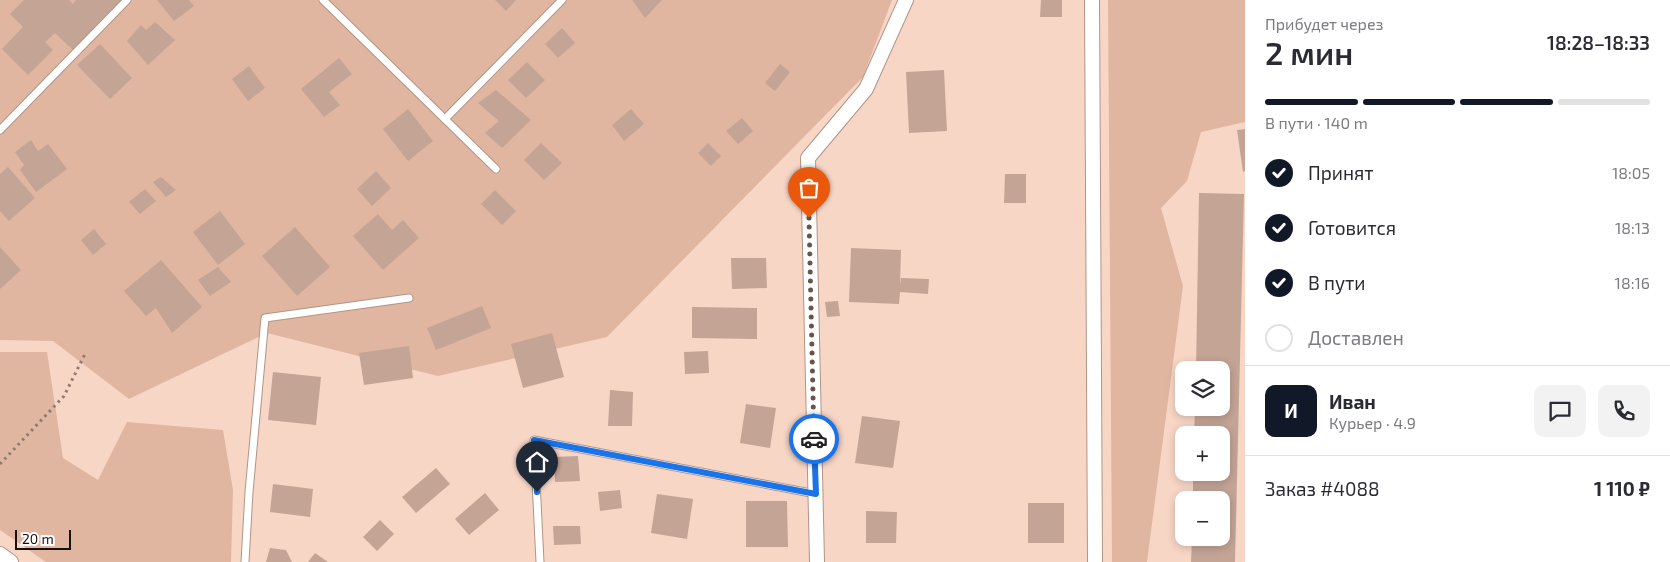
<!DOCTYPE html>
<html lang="ru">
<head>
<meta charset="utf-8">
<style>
  :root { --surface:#fff; --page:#f2f2f3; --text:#2b2b33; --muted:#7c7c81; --line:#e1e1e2; --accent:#111827 }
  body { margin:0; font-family:"Exo 2",sans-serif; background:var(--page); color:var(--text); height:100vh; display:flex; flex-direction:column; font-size:19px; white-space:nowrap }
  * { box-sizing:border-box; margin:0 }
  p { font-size:16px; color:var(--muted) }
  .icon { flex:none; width:28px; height:28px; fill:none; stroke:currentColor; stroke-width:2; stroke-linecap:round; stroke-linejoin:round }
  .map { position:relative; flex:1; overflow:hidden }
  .sheet { display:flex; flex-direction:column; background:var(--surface); width:425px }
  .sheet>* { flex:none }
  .controls { position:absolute; left:1175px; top:361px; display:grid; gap:10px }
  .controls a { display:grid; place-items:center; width:55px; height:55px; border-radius:10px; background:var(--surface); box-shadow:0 2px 8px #0003; font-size:25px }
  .scale { position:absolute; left:15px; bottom:12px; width:56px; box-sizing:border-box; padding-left:5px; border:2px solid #1a100a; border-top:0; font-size:14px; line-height:18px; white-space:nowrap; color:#1a100a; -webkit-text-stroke:4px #fff; paint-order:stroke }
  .pin { position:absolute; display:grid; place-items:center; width:42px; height:42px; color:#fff; margin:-51px -21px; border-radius:50% 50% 50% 0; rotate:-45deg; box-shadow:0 0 5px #0007 }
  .pin .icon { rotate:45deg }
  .courier { position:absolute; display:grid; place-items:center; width:50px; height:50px; margin:-25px; border:4px solid #1a73e8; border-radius:50%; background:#fff; color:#222; box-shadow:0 1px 6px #0007 }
  .summary em { font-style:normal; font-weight:600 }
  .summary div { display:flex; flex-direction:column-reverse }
  .summary { display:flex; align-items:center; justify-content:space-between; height:85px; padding:0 20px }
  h1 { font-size:32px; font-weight:600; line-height:38px }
  .bar { display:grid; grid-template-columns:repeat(4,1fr); gap:8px 5px; align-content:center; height:60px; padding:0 20px }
  .bar i { height:6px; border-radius:4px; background:var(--line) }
  .bar .current { background:var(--accent) }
  .bar p { grid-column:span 4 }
  .line { display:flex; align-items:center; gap:12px; padding:0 20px; border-top:1px solid var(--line) }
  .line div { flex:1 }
  .round { display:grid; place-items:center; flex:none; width:52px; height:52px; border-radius:10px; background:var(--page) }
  ol { padding:0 20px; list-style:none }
  li { display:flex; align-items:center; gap:15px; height:55px }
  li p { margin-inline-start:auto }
  li .icon { padding:5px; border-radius:50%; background:var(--accent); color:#fff; stroke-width:4 }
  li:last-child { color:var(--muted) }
  li i { width:28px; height:28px; border:2px solid var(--line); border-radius:50% }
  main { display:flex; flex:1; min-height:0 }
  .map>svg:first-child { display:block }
</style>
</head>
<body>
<main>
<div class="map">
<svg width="1245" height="562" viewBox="0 0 1245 562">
  <rect width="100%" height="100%" fill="#f7d6c6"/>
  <g fill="#e1b6a1">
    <path d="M0,0H892L863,77L607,337L438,376L267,333L129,399L53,341L0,340Z"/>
    <path d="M1108,0H1245V122L1201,132L1187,181L1161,208L1183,286L1147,562H1112Z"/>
    <path d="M0,352H47L63,458L98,480L127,422L223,430L233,490L231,562H46L0,530Z"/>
  </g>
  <g fill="#c3a495">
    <path d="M24,0H69L73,4L76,0H123L73,50L55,33L45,42L53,50L28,75L2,49L23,27L10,14Z"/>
    <path d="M157,0H189L194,6L174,21Z"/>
    <path d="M495,0H516L506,11Z"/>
    <path d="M632,0H662L645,18Z"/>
    <path d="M1041,0H1062V17H1040Z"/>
    <path d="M155,22L175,40L148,65L127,41L141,25L146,30Z"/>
    <path d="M562,28L575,43L558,58L545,44Z"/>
    <path d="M100,44L132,78L110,99L77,65Z"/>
    <path d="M339,58L352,74L329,92L340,105L324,117L301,89Z"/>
    <path d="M527,62L545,80L526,98L508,80Z"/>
    <path d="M780,64L790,72L775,91L765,83Z"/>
    <path d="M249,66L265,88L248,101L232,79Z"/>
    <path d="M944,70L947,131L909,133L906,72Z"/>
    <path d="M496,90L531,120L502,148L485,133L499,121L478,103Z"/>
    <path d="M408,109L433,141L408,161L383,129Z"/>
    <path d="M631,109L644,124L624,141L612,125Z"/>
    <path d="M742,118L753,131L738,144L726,131Z"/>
    <path d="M1245,129V171L1243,172L1237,130Z"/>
    <path d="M31,140L38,151L48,144L67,169L36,192L20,170L24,165L15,152Z"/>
    <path d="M541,143L562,163L544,180L524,160Z"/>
    <path d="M708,143L721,156L711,166L698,153Z"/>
    <path d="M8,167L35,198L9,221L0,211V174Z"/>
    <path d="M376,171L391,188L372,206L357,189Z"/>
    <path d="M1005,174H1026V203H1004Z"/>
    <path d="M161,177L176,190L166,197L153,182Z"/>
    <path d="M145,189L156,201L140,214L129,202Z"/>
    <path d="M495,190L516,211L502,225L481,204Z"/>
    <path d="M1199,193L1244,194L1235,562H1191L1192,538H1221V500H1193V472H1221V435H1194L1195,408H1221V370H1196Z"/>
    <path d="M220,211L245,244L218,265L193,232Z"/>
    <path d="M378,214L392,230L403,220L419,238L383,270L353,236Z"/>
    <path d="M295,227L330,267L297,296L262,256Z"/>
    <path d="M94,229L106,244L93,255L81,240Z"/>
    <path d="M0,247L21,270L0,289Z"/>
    <path d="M851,248L901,250L900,285L901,278L929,279L928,294L900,292L899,304L849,302Z"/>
    <path d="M731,258H766L767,288L732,289Z"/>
    <path d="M161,260L202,307L172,333L156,308L146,316L124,291Z"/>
    <path d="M218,267L231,282L210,296L198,280Z"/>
    <path d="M838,301L840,316L827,317L825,302Z"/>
    <path d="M482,306L491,328L436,350L427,328Z"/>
    <path d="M692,307L757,308V339L692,338Z"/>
    <path d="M552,333L564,377L523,388L511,344Z"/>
    <path d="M409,346L413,378L364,385L359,353Z"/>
    <path d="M708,351L709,373L685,374L684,352Z"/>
    <path d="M273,372L321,377L316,425L268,420Z"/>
    <path d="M610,390L633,392L632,426H608Z"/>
    <path d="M746,404L776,408L770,448L740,443Z"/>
    <path d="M862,416L900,421L893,468L855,463Z"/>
    <path d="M578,456L580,481L555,482L554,457Z"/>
    <path d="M436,468L450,484L416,513L402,497Z"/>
    <path d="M273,484L313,489L310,517L270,512Z"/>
    <path d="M620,490L622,508L600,511L598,492Z"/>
    <path d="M485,493L499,510L469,535L455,519Z"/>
    <path d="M657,494L693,499L687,539L651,533Z"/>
    <path d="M746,501H787L788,547H746Z"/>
    <rect x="1028" y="503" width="36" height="40"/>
    <path d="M866,511L897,512L896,543H866Z"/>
    <path d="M380,520L394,534L377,551L363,537Z"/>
    <path d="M553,526H580L581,544L554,545Z"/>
    <path d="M270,548L286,550L292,562H266Z"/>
    <path d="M315,553L328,562H308Z"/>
  </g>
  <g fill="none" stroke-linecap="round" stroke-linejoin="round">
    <g stroke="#b29485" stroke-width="9">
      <g id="lane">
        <path d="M323,0L496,169"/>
        <path d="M445,119L562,0"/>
        <path d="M0,130L127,0"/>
        <path d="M245,562L249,492L265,318L409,298"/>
        <path d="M540,562L534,440L816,494"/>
      </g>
    </g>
    <g stroke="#b29485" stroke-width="16">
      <g id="street">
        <path d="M1092,0L1095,562"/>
        <path d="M0,554L11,562"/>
        <path d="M817,562L808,158L866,89L906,0"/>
      </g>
    </g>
    <path stroke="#907a6f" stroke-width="3" stroke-dasharray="2.5 4" stroke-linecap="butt" d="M0,464L64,396L85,354"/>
    <use href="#lane" stroke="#fff" stroke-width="7"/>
    <use href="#street" stroke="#fff" stroke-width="14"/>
  </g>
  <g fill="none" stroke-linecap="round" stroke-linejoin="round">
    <path stroke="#67554c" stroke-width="5" stroke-dasharray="0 9" d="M809,218L814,439"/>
    <path stroke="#1a73e8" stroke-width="6" d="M537,492L534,440L816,494L814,439"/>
  </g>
</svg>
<div class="controls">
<a><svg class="icon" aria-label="layers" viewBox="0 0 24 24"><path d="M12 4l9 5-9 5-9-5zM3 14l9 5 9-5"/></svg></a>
<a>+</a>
<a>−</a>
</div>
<div class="scale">20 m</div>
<div class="pin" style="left:809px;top:218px;background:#ea580c"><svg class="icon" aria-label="bag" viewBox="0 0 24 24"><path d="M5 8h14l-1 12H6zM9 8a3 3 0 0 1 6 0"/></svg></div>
<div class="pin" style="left:537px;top:492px;background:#1f2937"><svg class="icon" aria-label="home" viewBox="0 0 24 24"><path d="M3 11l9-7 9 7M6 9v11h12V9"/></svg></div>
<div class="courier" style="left:814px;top:439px"><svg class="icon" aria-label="car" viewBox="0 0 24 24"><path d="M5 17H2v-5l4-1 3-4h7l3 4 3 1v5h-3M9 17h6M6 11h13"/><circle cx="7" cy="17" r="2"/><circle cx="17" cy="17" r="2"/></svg></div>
</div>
<section class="sheet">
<div class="summary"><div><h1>2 мин</h1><p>Прибудет через</p></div><em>18:28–18:33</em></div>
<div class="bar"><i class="current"></i><i class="current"></i><i class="current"></i><i></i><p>В пути · 140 m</p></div>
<ol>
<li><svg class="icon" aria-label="check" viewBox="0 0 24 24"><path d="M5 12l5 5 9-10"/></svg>Принят<p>18:05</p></li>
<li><svg class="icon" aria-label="check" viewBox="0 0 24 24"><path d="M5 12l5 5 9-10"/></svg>Готовится<p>18:13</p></li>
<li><svg class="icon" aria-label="check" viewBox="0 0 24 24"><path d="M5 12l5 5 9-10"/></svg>В пути<p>18:16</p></li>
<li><i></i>Доставлен</li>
</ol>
<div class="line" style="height:90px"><b class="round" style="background:var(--accent);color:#fff">И</b><div><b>Иван</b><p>Курьер · 4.9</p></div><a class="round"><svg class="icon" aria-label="chat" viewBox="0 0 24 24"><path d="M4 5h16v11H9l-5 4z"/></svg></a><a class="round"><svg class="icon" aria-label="phone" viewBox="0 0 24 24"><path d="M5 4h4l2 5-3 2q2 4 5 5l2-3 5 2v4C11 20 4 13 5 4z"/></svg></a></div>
<div class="line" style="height:65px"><div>Заказ #4088</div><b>1 110 ₽</b></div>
</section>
</main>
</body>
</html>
